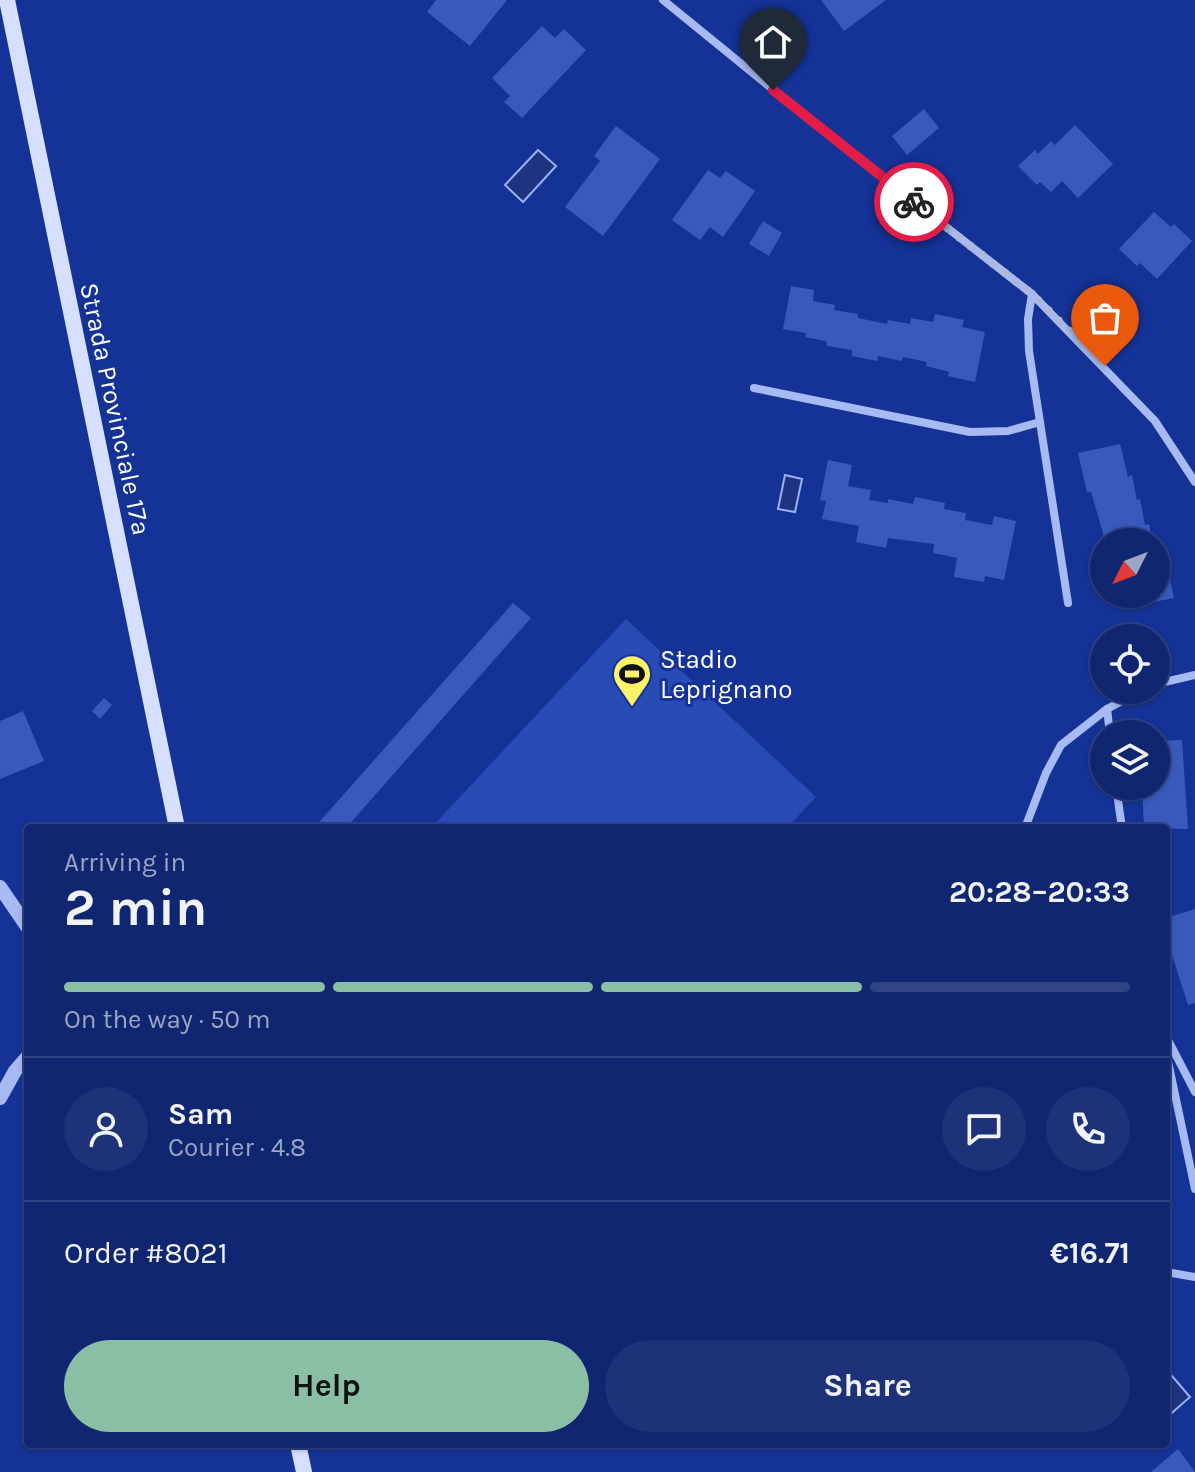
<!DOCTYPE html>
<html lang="en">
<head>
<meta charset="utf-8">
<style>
  :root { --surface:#102671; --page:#1e3279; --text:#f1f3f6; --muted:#9ca5c3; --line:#304384; --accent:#8abfa5 }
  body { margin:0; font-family:Karla,sans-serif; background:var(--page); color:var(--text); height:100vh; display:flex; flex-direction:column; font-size:30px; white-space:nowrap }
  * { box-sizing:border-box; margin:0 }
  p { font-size:26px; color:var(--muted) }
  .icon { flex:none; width:44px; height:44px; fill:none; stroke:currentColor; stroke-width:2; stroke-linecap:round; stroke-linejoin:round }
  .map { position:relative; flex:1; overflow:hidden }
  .details { position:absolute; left:24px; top:824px; width:1146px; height:624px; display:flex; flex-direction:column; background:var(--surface); border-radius:8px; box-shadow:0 2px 6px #0004,0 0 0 2px var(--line) }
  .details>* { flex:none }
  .needle { width:52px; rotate:228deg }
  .tools { position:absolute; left:1090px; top:528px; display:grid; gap:16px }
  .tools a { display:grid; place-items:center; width:80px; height:80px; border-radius:50%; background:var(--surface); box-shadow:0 2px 6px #0004,0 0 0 2px var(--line); font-size:40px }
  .pin { position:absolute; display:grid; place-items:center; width:68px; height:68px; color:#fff; margin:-82px -34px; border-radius:50% 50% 50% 0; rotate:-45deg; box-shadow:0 0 8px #0007 }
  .pin .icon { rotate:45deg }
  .courier { position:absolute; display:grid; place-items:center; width:80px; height:80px; margin:-40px; border:6px solid #e11d48; border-radius:50%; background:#fff; color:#222; box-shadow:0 2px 10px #0007 }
  .overview em { font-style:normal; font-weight:700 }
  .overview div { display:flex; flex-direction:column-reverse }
  .overview { display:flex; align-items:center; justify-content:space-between; height:136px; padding:0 40px }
  h1 { font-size:52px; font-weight:700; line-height:60px }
  .bar { display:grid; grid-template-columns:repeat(4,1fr); gap:12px 8px; align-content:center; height:96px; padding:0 40px }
  .bar i { height:10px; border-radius:6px; background:var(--line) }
  .bar .current { background:var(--accent) }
  .bar p { grid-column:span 4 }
  .line { display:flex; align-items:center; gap:20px; padding:0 40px; border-top:2px solid var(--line) }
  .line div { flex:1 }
  .round { display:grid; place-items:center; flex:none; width:84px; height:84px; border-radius:42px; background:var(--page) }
  .action { display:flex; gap:16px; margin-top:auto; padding:16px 40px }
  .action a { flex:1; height:92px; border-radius:48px; background:var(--accent); color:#111; font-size:32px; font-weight:700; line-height:92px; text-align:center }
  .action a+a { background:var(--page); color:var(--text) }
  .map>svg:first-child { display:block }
</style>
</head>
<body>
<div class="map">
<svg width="1195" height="1472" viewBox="0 0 1195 1472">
  <rect width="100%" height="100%" fill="#153397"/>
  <path fill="#284bb6" d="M626,619L816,797L787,828H431Z"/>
  <g fill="#1e3481" stroke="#99b1f5" stroke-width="2">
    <path d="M538,150L556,166L523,202L505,185Z"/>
    <path d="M785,475L802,479L795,512L778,509Z"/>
    <path d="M1166,1369L1190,1397L1166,1418Z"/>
  </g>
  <g fill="#3959bd">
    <path d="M436,0H507L470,46L427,12Z"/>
    <path d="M821,0H886L844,31Z"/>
    <path d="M542,26L555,38L564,29L586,50L522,118L504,102L510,96L492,78Z"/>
    <path d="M924,109L939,128L907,155L892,136Z"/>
    <path d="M1075,125L1113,164L1078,198L1062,181L1051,192L1040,182L1037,185L1018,166L1035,150L1038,154L1051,141L1055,145Z"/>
    <path d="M616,126L660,159L603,236L565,207L600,161L594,156Z"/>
    <path d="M708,170L720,178L726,171L755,191L723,237L710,227L700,240L672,220Z"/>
    <path d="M1154,212L1171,227L1174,224L1192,241L1157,279L1140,263L1137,266L1119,249Z"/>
    <path d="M763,221L782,233L769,256L749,244Z"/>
    <path d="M791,286L814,290L813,301L835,305L834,310L858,314V318L887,324L888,320L910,324L911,318L933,322L935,314L964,320L962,327L985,332L975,382L948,376L949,372L926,366L927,362L903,357L902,361L878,356L877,361L852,356V350L827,346L826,341L805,337L806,333L783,329Z"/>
    <path d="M1120,444L1128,477L1132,475L1137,500L1140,499L1145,525L1149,524L1153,542L1105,540L1091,492H1087L1078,453Z"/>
    <path d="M828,460L852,465L848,486L871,490L869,500L888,503V499L913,504L915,497L945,503L944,509L966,513L965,520L992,525L994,516L1016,521L1004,580L985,576L984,582L954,577L957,558L933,553L934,544L888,538L886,548L856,542L859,526L822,519L826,501L820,500Z"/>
    <path d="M1159,548L1163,571L1168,570L1174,598L1132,606L1130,594H1156V549Z"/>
    <path d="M513,603L531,618L346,828H314Z"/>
    <path d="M104,698L112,705L100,719L92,711Z"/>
    <path d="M23,711L44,761L0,779V721Z"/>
    <path d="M1182,740L1188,829L1144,828L1142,786H1156V741Z"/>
    <path d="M1195,909V1003L1188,1005L1166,936V918Z"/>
    <path d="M1178,1449L1195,1472H1151Z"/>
  </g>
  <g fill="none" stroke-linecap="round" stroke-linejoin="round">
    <g stroke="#a7baf2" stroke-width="8">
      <path d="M663,0L845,148L1032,294L1155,421L1195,482"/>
      <path d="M1032,294L1028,319L1029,351L1068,603"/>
      <path d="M754,388L970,432L1008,431L1040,422"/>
      <path d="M1156,684L1195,675"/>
      <path d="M1110,734L1107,709L1142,690"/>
      <path d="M1116,786L1122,828"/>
      <path d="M1025,828L1046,773L1061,745L1107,709"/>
      <path d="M1166,1036L1195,1092"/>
      <path d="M1166,1052L1195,1189"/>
      <path d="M1166,1272L1195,1277"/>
    </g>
    <g stroke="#a7baf2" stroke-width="14">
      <path d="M0,887L28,928"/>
      <path d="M0,1098L15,1071L28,1056"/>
    </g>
    <g stroke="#d6dffc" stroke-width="16">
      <path d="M7,0L177,828"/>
      <path d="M298,1444L304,1472"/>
    </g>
  </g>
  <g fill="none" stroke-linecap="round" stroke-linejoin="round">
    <path stroke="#adb8db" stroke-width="8" stroke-dasharray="0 14.4" d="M914,202L1032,294L1105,366"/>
    <path stroke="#e11d48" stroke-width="10" d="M773,90L914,202"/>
  </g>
  <defs>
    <g id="stadium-pin" transform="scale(2)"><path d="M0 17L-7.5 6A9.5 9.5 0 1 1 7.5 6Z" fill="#fff268" stroke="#153397"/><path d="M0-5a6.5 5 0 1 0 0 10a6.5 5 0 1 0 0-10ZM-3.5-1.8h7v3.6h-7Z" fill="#111"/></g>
  </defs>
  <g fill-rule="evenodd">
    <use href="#stadium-pin" x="632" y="674"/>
  </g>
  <g text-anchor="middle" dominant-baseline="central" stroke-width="6" stroke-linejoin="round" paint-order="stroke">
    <g font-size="26" fill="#fff" stroke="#153397">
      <text transform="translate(115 409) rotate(78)">Strada Provinciale 17a</text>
    </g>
    <g font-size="26" fill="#fff" stroke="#153397" text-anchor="start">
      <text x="660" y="659">Stadio<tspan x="660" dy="30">Leprignano</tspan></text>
    </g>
  </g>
</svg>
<div class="tools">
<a><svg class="needle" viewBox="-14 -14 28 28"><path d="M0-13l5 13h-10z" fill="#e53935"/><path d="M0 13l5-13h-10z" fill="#9ca5c3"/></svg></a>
<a><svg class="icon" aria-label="locate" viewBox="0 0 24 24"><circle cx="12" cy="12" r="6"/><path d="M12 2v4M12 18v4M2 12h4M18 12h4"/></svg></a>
<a><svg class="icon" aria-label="layers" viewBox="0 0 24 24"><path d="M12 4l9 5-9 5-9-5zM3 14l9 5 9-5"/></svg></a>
</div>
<div class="pin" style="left:1105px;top:366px;background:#ea580c"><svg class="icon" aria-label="bag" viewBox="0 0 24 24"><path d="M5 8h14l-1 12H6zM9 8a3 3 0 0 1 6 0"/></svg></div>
<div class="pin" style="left:773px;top:90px;background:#1f2937"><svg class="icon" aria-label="home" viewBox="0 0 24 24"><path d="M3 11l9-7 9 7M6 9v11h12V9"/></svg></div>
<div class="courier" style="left:914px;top:202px"><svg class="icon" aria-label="bike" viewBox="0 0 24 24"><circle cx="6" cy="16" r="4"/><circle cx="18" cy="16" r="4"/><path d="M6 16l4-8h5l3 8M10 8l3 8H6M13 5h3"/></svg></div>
<section class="details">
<div class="overview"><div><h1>2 min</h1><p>Arriving in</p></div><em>20:28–20:33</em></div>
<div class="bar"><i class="current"></i><i class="current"></i><i class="current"></i><i></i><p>On the way · 50 m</p></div>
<div class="line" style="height:144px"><a class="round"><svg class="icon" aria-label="person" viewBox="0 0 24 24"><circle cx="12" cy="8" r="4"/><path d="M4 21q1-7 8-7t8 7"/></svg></a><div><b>Sam</b><p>Courier · 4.8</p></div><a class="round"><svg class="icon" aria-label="chat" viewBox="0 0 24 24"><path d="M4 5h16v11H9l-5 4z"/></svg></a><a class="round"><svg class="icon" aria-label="phone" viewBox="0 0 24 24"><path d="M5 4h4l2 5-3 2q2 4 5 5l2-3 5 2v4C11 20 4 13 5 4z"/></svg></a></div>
<div class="line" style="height:104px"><div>Order #8021</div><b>€16.71</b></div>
<div class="action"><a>Help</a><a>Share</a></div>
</section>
</div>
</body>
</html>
